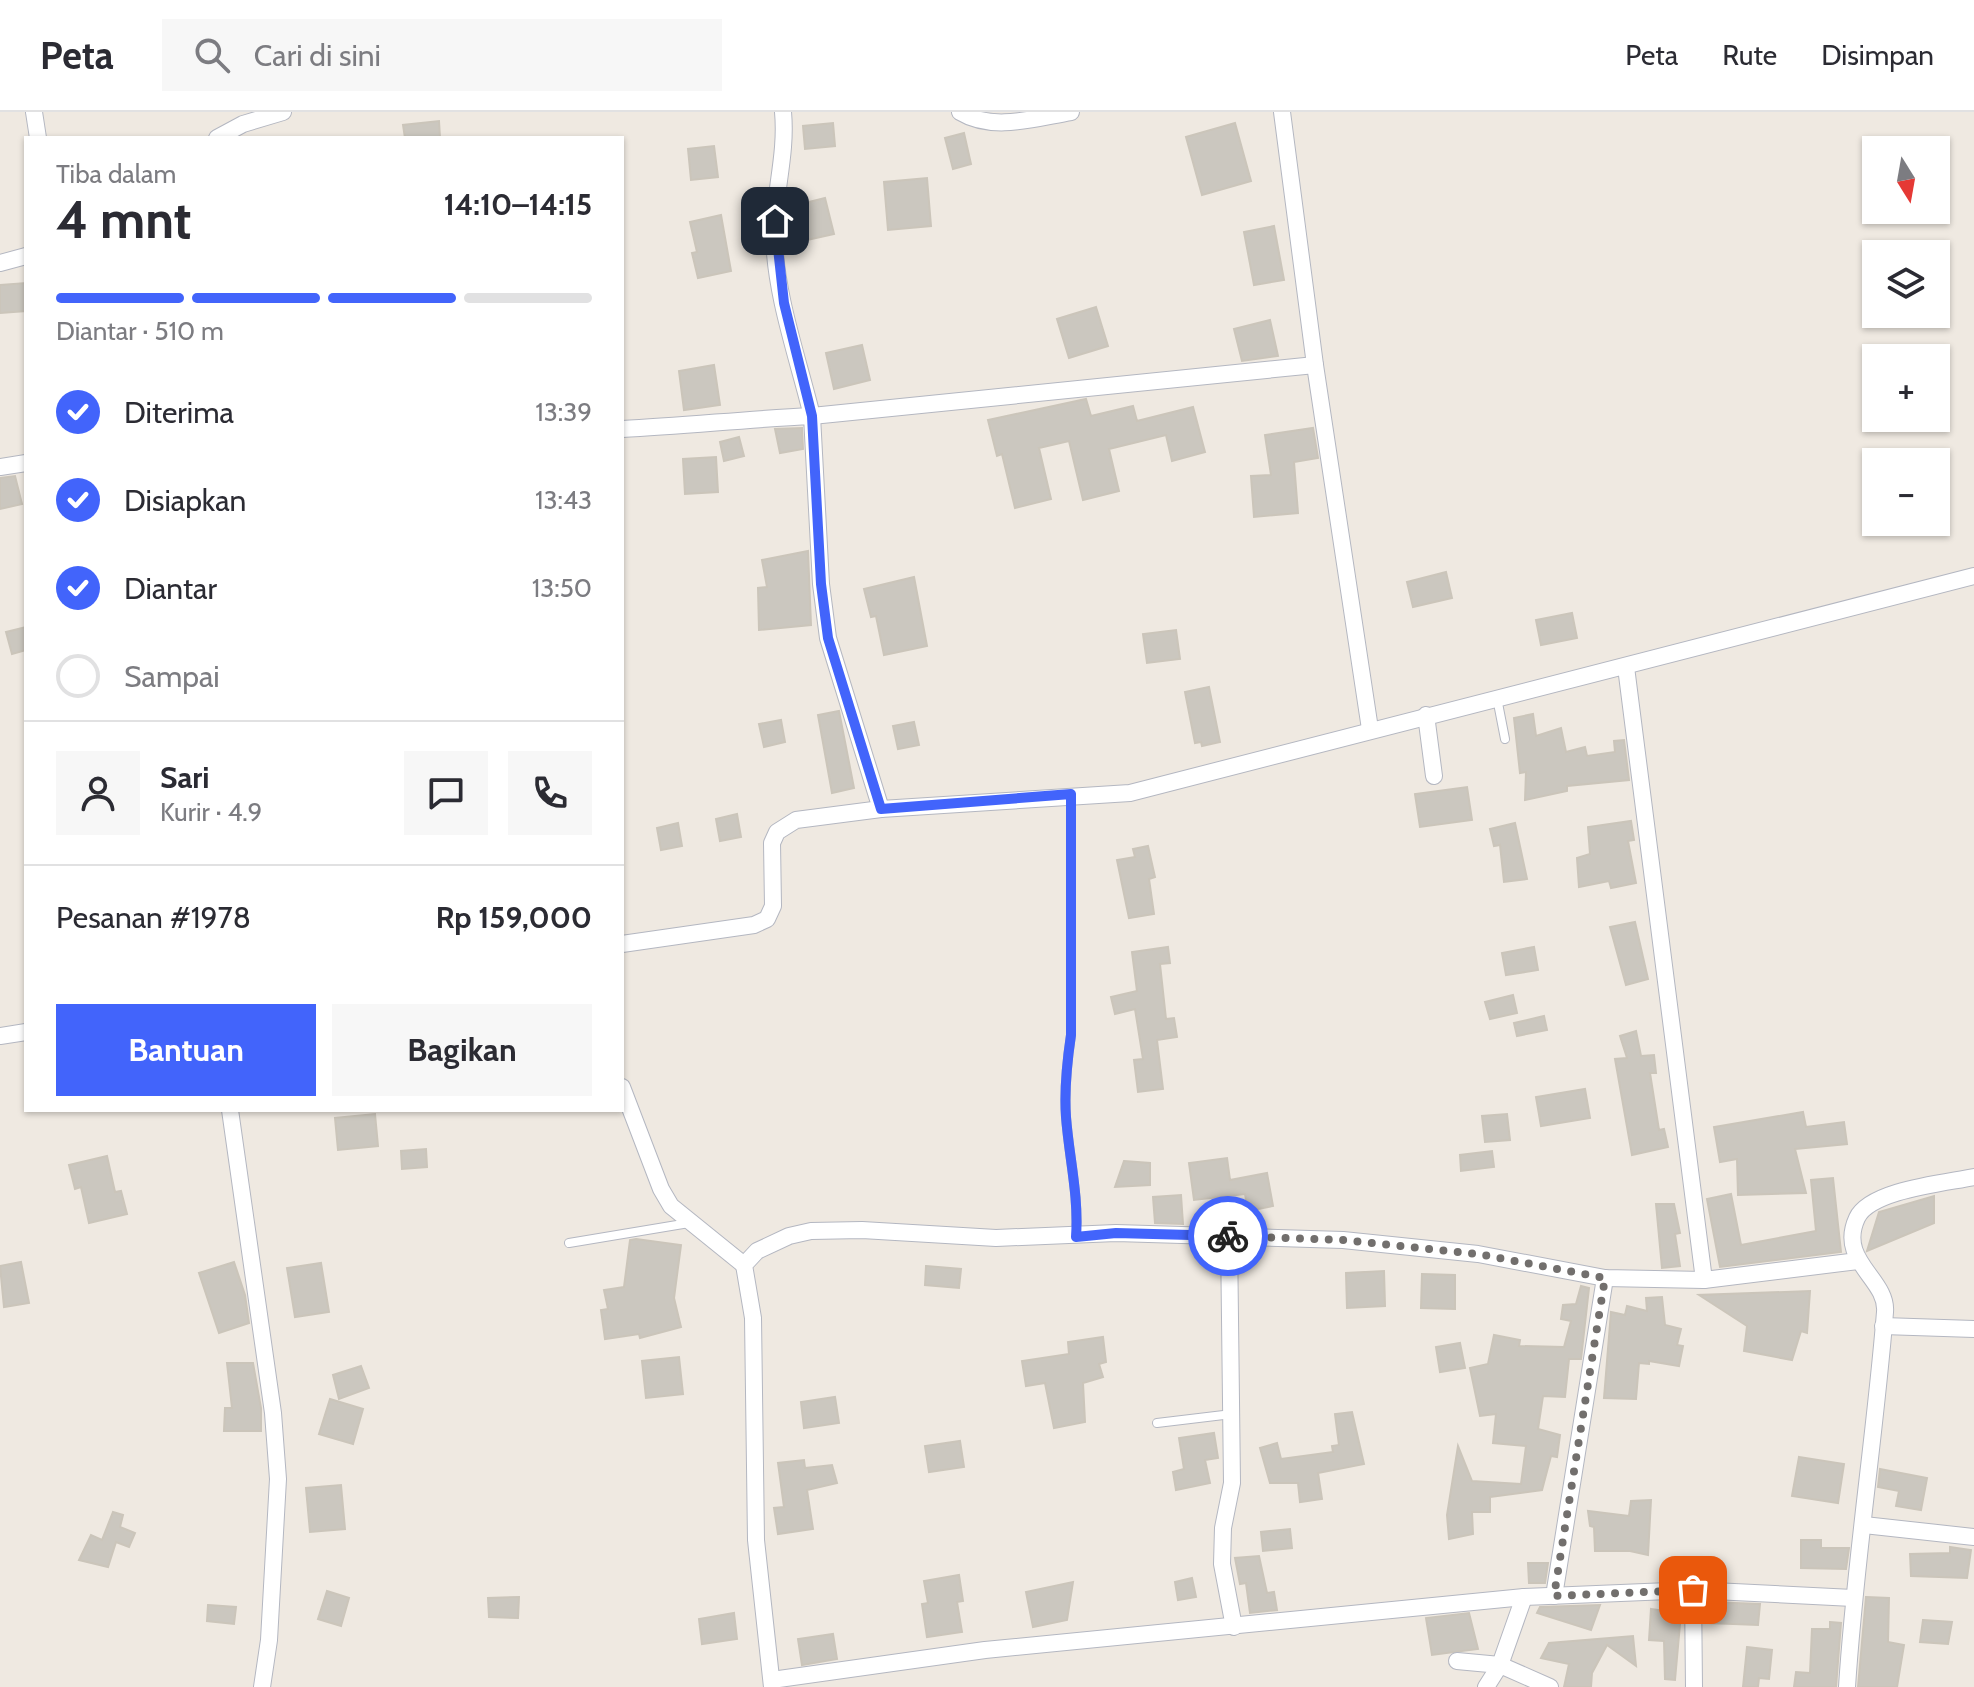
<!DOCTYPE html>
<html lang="id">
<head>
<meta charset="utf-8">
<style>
  :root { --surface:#fff; --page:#f7f7f7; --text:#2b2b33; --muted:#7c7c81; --line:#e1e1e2; --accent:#4264fb }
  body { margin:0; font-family:Cabin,sans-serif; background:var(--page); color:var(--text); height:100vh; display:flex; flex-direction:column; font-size:30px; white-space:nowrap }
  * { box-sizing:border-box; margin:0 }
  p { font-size:26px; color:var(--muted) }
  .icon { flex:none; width:44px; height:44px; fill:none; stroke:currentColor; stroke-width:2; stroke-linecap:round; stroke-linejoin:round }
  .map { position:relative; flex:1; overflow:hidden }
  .panel { position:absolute; left:24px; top:24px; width:600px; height:976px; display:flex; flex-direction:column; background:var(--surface); border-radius:0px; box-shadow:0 2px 6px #0004 }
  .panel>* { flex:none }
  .needle { width:52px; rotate:169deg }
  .fabs { position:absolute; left:1862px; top:24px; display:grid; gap:16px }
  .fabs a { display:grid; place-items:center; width:88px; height:88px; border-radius:0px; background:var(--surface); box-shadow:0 2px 6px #0004; font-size:40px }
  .pin { position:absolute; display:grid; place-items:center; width:68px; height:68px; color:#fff; margin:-34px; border-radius:16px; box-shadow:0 4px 12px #0006 }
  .courier { position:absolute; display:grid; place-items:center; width:80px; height:80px; margin:-40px; border:6px solid #4264fb; border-radius:50%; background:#fff; color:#222; box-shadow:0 2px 10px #0007 }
  .summary em { font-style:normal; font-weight:700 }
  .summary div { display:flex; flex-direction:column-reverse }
  .summary { display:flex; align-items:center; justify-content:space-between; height:136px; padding:0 32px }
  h1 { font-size:52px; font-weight:700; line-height:60px }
  .bar { display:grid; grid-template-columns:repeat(4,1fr); gap:12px 8px; align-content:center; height:96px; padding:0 32px }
  .bar i { height:10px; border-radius:6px; background:var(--line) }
  .bar .active { background:var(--accent) }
  .bar p { grid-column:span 4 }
  .line { display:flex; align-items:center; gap:20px; padding:0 32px; border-top:2px solid var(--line) }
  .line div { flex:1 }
  .round { display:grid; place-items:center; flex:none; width:84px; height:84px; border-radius:0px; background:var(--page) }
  ol { padding:0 32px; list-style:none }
  li { display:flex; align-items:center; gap:24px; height:88px }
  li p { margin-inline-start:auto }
  li .icon { padding:8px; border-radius:50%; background:var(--accent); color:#fff; stroke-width:4 }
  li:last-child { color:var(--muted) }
  li i { width:44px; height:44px; border:4px solid var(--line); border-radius:50% }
  .primary-button { display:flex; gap:16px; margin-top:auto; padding:16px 32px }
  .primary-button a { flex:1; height:92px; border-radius:0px; background:var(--accent); color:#fff; font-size:32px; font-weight:700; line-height:92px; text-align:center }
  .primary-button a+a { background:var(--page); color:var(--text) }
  header { display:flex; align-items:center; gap:48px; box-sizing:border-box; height:112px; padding:0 40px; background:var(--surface); border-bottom:2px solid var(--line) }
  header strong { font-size:38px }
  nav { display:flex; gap:44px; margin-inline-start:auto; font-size:28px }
  .search { width:560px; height:72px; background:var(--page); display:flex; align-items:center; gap:20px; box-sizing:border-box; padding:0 28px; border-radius:0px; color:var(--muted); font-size:30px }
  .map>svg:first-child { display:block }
</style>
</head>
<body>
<header>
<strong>Peta</strong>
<div class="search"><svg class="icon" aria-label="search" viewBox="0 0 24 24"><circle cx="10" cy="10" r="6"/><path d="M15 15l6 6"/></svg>Cari di sini</div>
<nav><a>Peta</a><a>Rute</a><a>Disimpan</a></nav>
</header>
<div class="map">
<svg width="1974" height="1575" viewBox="0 0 1974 1575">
  <rect width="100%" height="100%" fill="#efe9e1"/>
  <g fill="#cbc7bf" stroke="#cbc5ba" stroke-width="2">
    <path d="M439,9L440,26H405L403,13Z"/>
    <path d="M833,11L835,34L805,37L803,14Z"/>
    <path d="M1235,11L1251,69L1202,83L1186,25Z"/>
    <path d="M964,21L971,52L953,57L945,26Z"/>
    <path d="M714,34L718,65L691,68L688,37Z"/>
    <path d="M927,66L931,114L888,118L884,70Z"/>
    <path d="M825,86L834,122L798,130L789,95Z"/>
    <path d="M721,103L731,159L698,166L692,141L697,140L690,110Z"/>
    <path d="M1274,114L1284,168L1254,173L1244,120Z"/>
    <path d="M26,171V199L0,201V173Z"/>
    <path d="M1096,195L1108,234L1069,246L1057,207Z"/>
    <path d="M1270,208L1278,244L1242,249L1234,217Z"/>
    <path d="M862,233L870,268L834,277L826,241Z"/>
    <path d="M714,253L720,293L684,298L679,259Z"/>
    <path d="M1086,287L1091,304L1133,294L1137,309L1193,295L1205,340L1172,349L1166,323L1109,337L1119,379L1083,388L1069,329L1039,336L1051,387L1015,396L1002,342L997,344L988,308Z"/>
    <path d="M802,316L803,337L780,341L775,317Z"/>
    <path d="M1313,316L1318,346L1294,350L1298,401L1254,405L1251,364L1271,363L1265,323Z"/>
    <path d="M739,325L744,344L724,349L720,330Z"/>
    <path d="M716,345L718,380L685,382L683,347Z"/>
    <path d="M15,364L22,392L0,397V366Z"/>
    <path d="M808,439L811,513L759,518L758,476L767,475L762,448Z"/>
    <path d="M1446,460L1452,486L1413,495L1407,470Z"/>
    <path d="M914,465L927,534L884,543L876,504L871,505L864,477Z"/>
    <path d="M1572,501L1577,526L1541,533L1536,508Z"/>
    <path d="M26,515V538L12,542L6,520Z"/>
    <path d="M1176,518L1180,547L1147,551L1143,522Z"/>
    <path d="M1209,575L1220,630L1202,634L1201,630L1195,631L1185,580Z"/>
    <path d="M839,599L854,676L832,681L818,603Z"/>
    <path d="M1533,602L1536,624L1561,616L1566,640L1585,635L1587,644L1615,640L1614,629L1624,628L1629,668L1567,674V679L1525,688L1526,660L1520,661L1514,606Z"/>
    <path d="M781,608L785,630L764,635L759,612Z"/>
    <path d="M914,610L919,633L898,637L893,614Z"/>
    <path d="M1467,675L1472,708L1420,715L1415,682Z"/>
    <path d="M737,702L741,725L720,729L716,707Z"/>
    <path d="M1631,709L1634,728L1628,729L1636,771L1611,776L1609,769L1579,775L1577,746L1590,742L1588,715Z"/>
    <path d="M678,711L682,734L661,738L657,716Z"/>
    <path d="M1515,711L1527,767L1504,770L1500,733L1494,734L1490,717Z"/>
    <path d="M1148,734L1155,765L1149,767L1154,802L1129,806L1117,748L1135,745L1133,737Z"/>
    <path d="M1635,810L1648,867L1626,873L1610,815Z"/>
    <path d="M1168,835L1170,851L1160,852L1166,907L1174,906L1177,925L1157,928L1163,977L1138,980L1134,948L1143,947L1135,897L1115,902L1111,885L1137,879L1132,840Z"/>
    <path d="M1534,835L1538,858L1506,863L1502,841Z"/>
    <path d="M1513,883L1517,901L1490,907L1485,890Z"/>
    <path d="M1544,904L1547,918L1517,924L1514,911Z"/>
    <path d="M1636,919L1641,944L1654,943L1656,961H1650L1659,1018L1664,1017L1668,1035L1632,1043L1615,947L1627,946L1620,924Z"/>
    <path d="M1585,977L1590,1006L1541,1014L1536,985Z"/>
    <path d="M1803,1000L1806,1015L1844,1010L1847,1032L1795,1037L1806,1081L1738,1083L1737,1047L1720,1050L1714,1015Z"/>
    <path d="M375,1002L378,1034L338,1038L335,1006Z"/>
    <path d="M1507,1002L1510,1028L1485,1030L1482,1004Z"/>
    <path d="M426,1037L427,1055L402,1057L401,1039Z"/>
    <path d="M1492,1039L1494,1055L1461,1059L1460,1043Z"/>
    <path d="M107,1044L115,1080L121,1079L127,1102L89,1111L81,1075L75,1077L69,1053Z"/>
    <path d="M1227,1046L1230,1068L1267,1061L1273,1094L1248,1099L1245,1082L1194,1088L1189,1051Z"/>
    <path d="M1124,1049L1150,1051V1073L1115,1075Z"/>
    <path d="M1833,1066L1841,1140L1720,1155L1707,1087L1731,1082L1741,1133L1816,1119L1811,1068Z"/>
    <path d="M1181,1083L1183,1112L1155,1111L1153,1085Z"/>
    <path d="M1934,1084V1111L1867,1139L1879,1100Z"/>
    <path d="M1656,1092H1674L1680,1121L1675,1122L1680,1154L1662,1156Z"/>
    <path d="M636,1127L681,1133L674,1186L681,1215L640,1226L639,1222L605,1227L601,1198L608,1197L604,1178L624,1175L630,1128Z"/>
    <path d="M21,1150L29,1191L4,1195L0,1154Z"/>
    <path d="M234,1150L245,1183L249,1211L219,1221L199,1161Z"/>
    <path d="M321,1151L329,1200L295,1205L287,1156Z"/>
    <path d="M926,1154L961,1157L959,1176L925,1173Z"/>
    <path d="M1384,1159L1385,1194L1347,1196L1346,1161Z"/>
    <path d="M1422,1162L1455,1163V1197L1421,1196Z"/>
    <path d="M1581,1174L1589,1176L1581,1247H1569L1565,1285L1543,1284L1538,1317L1560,1323L1557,1345L1551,1344L1542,1378L1490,1385V1400H1472L1473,1422L1449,1427L1447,1403L1458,1334L1472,1369L1521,1372L1526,1334L1493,1331L1496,1302L1480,1304L1470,1256L1488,1252L1494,1223L1520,1228L1519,1234L1564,1235L1571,1209L1561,1207L1563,1193L1576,1192Z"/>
    <path d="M1810,1179L1807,1221L1801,1219L1792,1248L1744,1239L1747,1214L1699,1183Z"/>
    <path d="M1662,1185L1665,1213L1681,1217L1677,1233L1683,1234L1679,1254L1649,1249V1252L1639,1251L1636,1287L1604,1286L1611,1200L1625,1203L1627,1194L1647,1199L1646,1186Z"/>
    <path d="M1103,1225L1106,1250L1099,1252L1103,1265L1083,1271L1085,1310L1054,1316L1045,1271L1026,1274L1022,1249L1069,1242L1068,1230Z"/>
    <path d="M1460,1231L1465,1256L1440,1260L1436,1235Z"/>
    <path d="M679,1245L683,1282L646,1286L642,1249Z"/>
    <path d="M227,1251H253L261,1296V1319H224L225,1296H232Z"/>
    <path d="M361,1254L369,1276L339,1287L333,1263Z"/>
    <path d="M835,1285L839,1311L804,1316L801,1290Z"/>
    <path d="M330,1287L363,1297L353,1332L319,1322Z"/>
    <path d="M1352,1300L1364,1352L1318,1361L1322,1387L1300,1390L1298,1371H1270L1260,1336L1277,1331L1281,1347L1333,1340L1332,1334L1339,1333L1335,1302Z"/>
    <path d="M1214,1321L1218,1346L1205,1348L1210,1371L1176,1378L1173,1360L1184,1357L1179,1326Z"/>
    <path d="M960,1329L964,1355L929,1360L925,1334Z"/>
    <path d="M1799,1345L1844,1352L1838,1391L1792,1384Z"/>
    <path d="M804,1348L805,1356L832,1353L837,1371L807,1378L813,1417L778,1422L774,1396L784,1395L778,1351Z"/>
    <path d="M1880,1357L1927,1366L1921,1398L1896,1394L1899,1379L1878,1375Z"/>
    <path d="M341,1373L345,1417L310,1420L306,1376Z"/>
    <path d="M1651,1388L1648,1443L1630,1439H1595L1594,1415L1590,1414L1588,1399L1629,1404L1631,1389Z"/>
    <path d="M113,1400L123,1403L120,1415L135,1421L129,1435L116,1430L108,1455L79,1448L91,1423L102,1428Z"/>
    <path d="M1290,1417L1292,1436L1263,1439L1261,1420Z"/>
    <path d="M1801,1428H1821V1436H1849L1846,1457L1801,1456Z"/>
    <path d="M1950,1435L1971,1438L1967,1466L1911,1464L1910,1442L1950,1441Z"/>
    <path d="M1259,1444L1267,1481L1274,1480L1277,1498L1250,1501L1246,1471L1240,1472L1235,1446Z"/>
    <path d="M1528,1451H1548L1545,1471H1529Z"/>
    <path d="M959,1463L963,1489L957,1490L962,1520L927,1525L922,1492L928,1491L924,1469Z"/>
    <path d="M1192,1466L1196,1485L1178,1488L1175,1470Z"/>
    <path d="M1073,1470L1067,1508L1033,1515L1026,1480Z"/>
    <path d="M327,1479L349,1486L341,1514L318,1507Z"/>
    <path d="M519,1485L518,1506L489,1505L488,1486Z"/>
    <path d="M1866,1485L1889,1486L1888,1530L1904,1533L1897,1575H1858Z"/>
    <path d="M1709,1490L1760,1492L1758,1513L1708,1511Z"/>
    <path d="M208,1493L236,1495L234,1512L207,1509Z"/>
    <path d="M1600,1493L1591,1518L1537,1501L1540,1495Z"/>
    <path d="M1651,1497L1681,1501L1675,1568L1665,1567L1664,1529L1649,1528Z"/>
    <path d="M734,1501L737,1527L702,1532L699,1507Z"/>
    <path d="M1469,1501L1478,1537L1432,1543L1426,1506Z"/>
    <path d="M1923,1508L1952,1510L1948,1532L1920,1530Z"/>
    <path d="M1830,1510L1841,1511L1836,1575H1794L1796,1560L1810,1561L1812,1517H1830Z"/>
    <path d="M833,1522L837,1547L802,1553L798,1527Z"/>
    <path d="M1633,1524L1636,1554L1607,1533L1592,1561L1591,1575H1564L1569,1552L1541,1546L1549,1531Z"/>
    <path d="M1747,1535L1772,1538L1769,1567L1759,1566L1758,1575H1743Z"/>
  </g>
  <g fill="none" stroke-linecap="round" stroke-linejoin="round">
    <g stroke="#b4b7c1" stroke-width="10">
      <g id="service">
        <path d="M1497,586L1505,627"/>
        <path d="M1071,683V923C1067,950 1064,977 1066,1005C1069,1045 1079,1084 1076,1125"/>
        <path d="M569,1131L689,1111"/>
        <path d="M1157,1311L1232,1302"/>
      </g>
    </g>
    <g stroke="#b4b7c1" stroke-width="18">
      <g id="minor">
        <path d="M34,0L38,26"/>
        <path d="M783,0C787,42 774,81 774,123C775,183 798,246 812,304L1315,253"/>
        <path d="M960,0C993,20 1035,6 1071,0"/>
        <path d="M1282,0L1315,253L1370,617"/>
        <path d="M217,26L243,12L283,0"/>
        <path d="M0,151L26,144"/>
        <path d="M622,317C685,314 748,307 812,304L821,472L828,526L881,697"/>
        <path d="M0,355L26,351"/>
        <path d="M1626,555L1704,1168"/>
        <path d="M1426,603L1434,664"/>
        <path d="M622,832L754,813L767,807L773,794L772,731L777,720L796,708L881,697L1130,681L1974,464"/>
        <path d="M0,924L26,920"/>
        <path d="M622,975L661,1077L671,1094L744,1153"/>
        <path d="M230,998L273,1301L278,1367L269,1528L262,1575"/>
        <path d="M1229,1124L1232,1371L1223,1416L1222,1452L1234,1515"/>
        <path d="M1883,1214L1974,1217"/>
        <path d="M1864,1413L1974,1425"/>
        <path d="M1693,1478L1694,1575"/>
        <path d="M1554,1484L1605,1166"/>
        <path d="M1524,1485L1500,1553L1550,1575"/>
        <path d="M1457,1549L1500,1553"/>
        <path d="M772,1568L985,1538L1524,1485L1693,1478L1853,1486"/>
        <path d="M772,1575L756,1428L753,1206L744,1153L757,1139L789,1124L811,1119L862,1118L996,1126L1116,1121L1343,1128L1478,1142L1605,1166L1704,1168L1858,1149"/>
        <path d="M1486,1575L1500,1553"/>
        <path d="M1847,1575C1855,1449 1875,1325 1885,1200C1888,1167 1837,1149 1857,1106C1870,1078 1945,1071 1974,1065"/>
      </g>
    </g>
    <use href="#service" stroke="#fff" stroke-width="8"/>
    <use href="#minor" stroke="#fff" stroke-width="16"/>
  </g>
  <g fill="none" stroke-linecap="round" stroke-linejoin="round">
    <path stroke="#726f6d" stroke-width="8" stroke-dasharray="0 14.4" d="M1228,1124L1343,1128L1478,1142L1605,1166L1554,1484L1693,1478"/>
    <path stroke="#4264fb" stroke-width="10" d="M775,109L784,191L812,304L821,472L828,526L881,697L1071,682V923C1067,950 1064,977 1066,1005C1069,1045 1079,1084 1076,1125L1116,1121L1228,1124"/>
  </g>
</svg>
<div class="fabs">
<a><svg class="needle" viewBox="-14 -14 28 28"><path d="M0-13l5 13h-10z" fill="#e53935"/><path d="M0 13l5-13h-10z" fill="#7c7c81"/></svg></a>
<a><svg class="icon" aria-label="layers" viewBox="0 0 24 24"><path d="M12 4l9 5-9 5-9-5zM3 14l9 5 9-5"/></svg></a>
<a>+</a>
<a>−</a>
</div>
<div class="pin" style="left:1693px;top:1478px;background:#ea580c"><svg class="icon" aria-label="bag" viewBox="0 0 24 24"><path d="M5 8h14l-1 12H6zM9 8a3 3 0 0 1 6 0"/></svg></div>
<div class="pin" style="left:775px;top:109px;background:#1f2937"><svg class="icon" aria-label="home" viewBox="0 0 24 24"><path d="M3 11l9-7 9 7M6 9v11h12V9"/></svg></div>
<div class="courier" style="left:1228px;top:1124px"><svg class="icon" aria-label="bike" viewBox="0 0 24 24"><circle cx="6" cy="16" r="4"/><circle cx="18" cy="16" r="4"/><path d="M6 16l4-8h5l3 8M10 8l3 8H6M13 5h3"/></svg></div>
<section class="panel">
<div class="summary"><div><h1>4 mnt</h1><p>Tiba dalam</p></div><em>14:10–14:15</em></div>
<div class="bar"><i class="active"></i><i class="active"></i><i class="active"></i><i></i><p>Diantar · 510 m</p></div>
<ol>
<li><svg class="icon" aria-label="check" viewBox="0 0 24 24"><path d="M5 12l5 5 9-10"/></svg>Diterima<p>13:39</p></li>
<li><svg class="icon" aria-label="check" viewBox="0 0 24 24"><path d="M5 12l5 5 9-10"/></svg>Disiapkan<p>13:43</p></li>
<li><svg class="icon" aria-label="check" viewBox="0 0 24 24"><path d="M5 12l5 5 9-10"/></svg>Diantar<p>13:50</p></li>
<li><i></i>Sampai</li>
</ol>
<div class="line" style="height:144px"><a class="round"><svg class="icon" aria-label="person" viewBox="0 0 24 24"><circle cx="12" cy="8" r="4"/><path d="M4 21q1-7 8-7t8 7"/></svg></a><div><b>Sari</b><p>Kurir · 4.9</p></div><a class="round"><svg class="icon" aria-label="chat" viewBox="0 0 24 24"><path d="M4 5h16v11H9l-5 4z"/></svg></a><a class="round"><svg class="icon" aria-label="phone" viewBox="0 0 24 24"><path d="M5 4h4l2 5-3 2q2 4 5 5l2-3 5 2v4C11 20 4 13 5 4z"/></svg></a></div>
<div class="line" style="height:104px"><div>Pesanan #1978</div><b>Rp 159,000</b></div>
<div class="primary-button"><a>Bantuan</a><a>Bagikan</a></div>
</section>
</div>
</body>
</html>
